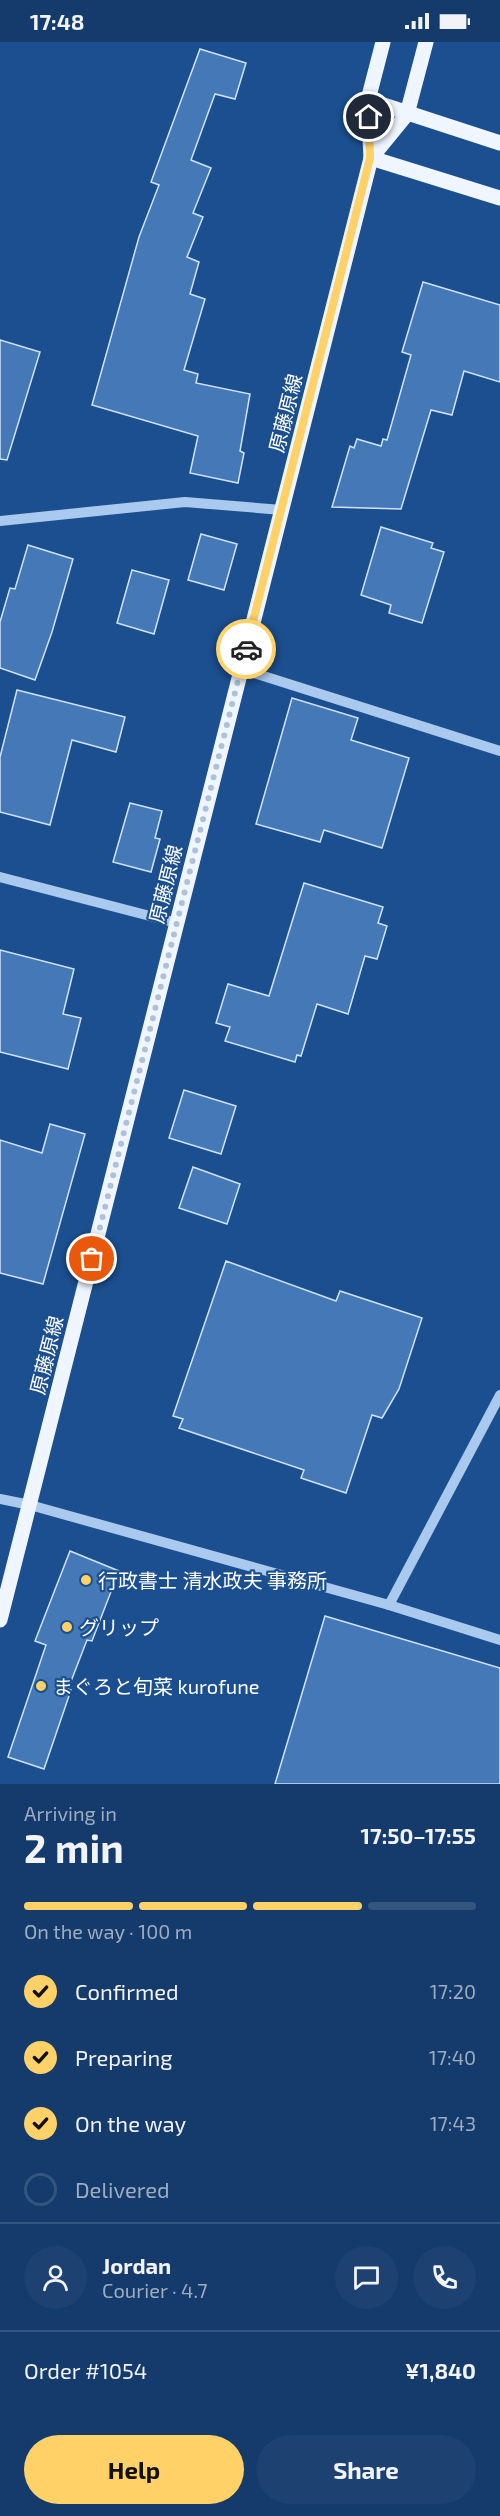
<!DOCTYPE html>
<html lang="en">
<head>
<meta charset="utf-8">
<style>
  :root { --surface:#143b6b; --page:#1d4271; --text:#f1f3f6; --muted:#9dadc1; --line:#33557e; --accent:#ffd166 }
  body { margin:0; font-family:"Exo 2","Noto Sans JP",sans-serif; background:var(--page); color:var(--text); height:100vh; display:flex; flex-direction:column; font-size:22px; white-space:nowrap }
  * { box-sizing:border-box; margin:0 }
  p { font-size:20px; color:var(--muted) }
  .icon { flex:none; width:33px; height:33px; fill:none; stroke:currentColor; stroke-width:2; stroke-linecap:round; stroke-linejoin:round }
  .map { position:relative; height:1742px; overflow:hidden }
  .drawer { display:flex; flex-direction:column; background:var(--surface); flex:1 }
  .drawer>* { flex:none }
  .pin { position:absolute; display:grid; place-items:center; width:51px; height:51px; color:#fff; margin:-26px; border:3px solid #fff; border-radius:50%; box-shadow:0 2px 6px #0007 }
  .courier { position:absolute; display:grid; place-items:center; width:60px; height:60px; margin:-30px; border:4px solid #ffd166; border-radius:50%; background:#fff; color:#222; box-shadow:0 2px 8px #0007 }
  .overview em { font-style:normal; font-weight:700 }
  .overview div { display:flex; flex-direction:column-reverse }
  .overview { display:flex; align-items:center; justify-content:space-between; height:102px; padding:0 24px }
  h1 { font-size:39px; font-weight:700; line-height:45px }
  .bar { display:grid; grid-template-columns:repeat(4,1fr); gap:9px 6px; align-content:center; height:72px; padding:0 24px }
  .bar i { height:8px; border-radius:4px; background:var(--line) }
  .bar .current { background:var(--accent) }
  .bar p { grid-column:span 4 }
  .line { display:flex; align-items:center; gap:15px; padding:0 24px; border-top:2px solid var(--line) }
  .line div { flex:1 }
  .round { display:grid; place-items:center; flex:none; width:63px; height:63px; border-radius:32px; background:var(--page) }
  ol { padding:0 24px; list-style:none }
  li { display:flex; align-items:center; gap:18px; height:66px }
  li p { margin-inline-start:auto }
  li .icon { padding:6px; border-radius:50%; background:var(--accent); color:#111; stroke-width:4 }
  li:last-child { color:var(--muted) }
  li i { width:33px; height:33px; border:3px solid var(--line); border-radius:50% }
  .primary-button { display:flex; gap:12px; margin-top:auto; padding:12px 24px }
  .primary-button a { flex:1; height:69px; border-radius:36px; background:var(--accent); color:#111; font-size:24px; font-weight:700; line-height:69px; text-align:center }
  .primary-button a+a { background:var(--page); color:var(--text) }
  .status { display:flex; justify-content:space-between; align-items:center; height:42px; padding:0 30px; background:var(--surface); direction:ltr }
  .status svg { height:16px; fill:currentColor }
  .map>svg:first-child { display:block }
</style>
</head>
<body>
<div class="status"><b>17:48</b><svg viewBox="0 0 49 12"><path d="M0 12V9h3v3zM5 12V6h3v6zM10 12V3h3v9zM15 12V0h3v12zM26 1h20v11H26zM47 4h2v5h-2z"/></svg></div>
<div class="map">
<svg width="500" height="1742" viewBox="0 0 500 1742">
  <rect width="100%" height="100%" fill="#1b4f8f"/>
  <g fill="#4478b7" stroke="#cfe3fa" stroke-width="1.5">
    <path d="M200,7L246,21L235,57L215,52L191,118L211,126L193,171L203,175L187,215L199,220L190,252L205,257L184,328L198,332L196,341L250,352L240,409L244,411L238,441L190,431L198,394L92,363L139,195L159,143L151,140Z"/>
    <path d="M423,240L500,263V340L464,329L452,373L431,368L401,467L332,465L350,404L354,406L357,397L381,404L383,397L387,398L411,313L402,310Z"/>
    <path d="M0,298L40,310L7,418L0,417Z"/>
    <path d="M381,485L433,501L431,506L444,510L422,581L389,571L391,563L361,553Z"/>
    <path d="M201,492L237,502L224,548L188,538Z"/>
    <path d="M28,503L73,517L52,590L35,638L0,626V580L10,546L15,547Z"/>
    <path d="M132,528L169,538L154,592L117,581Z"/>
    <path d="M17,648L125,675L116,710L72,698L50,783L0,770V715Z"/>
    <path d="M292,656L358,676L351,698L409,716L382,806L324,788L320,800L256,782Z"/>
    <path d="M130,761L162,769L155,796L160,797L151,830L113,820Z"/>
    <path d="M304,841L383,865L378,881L387,884L377,917L365,914L348,972L317,962L301,1014L297,1013L295,1020L225,999L230,985L216,981L228,942L269,954Z"/>
    <path d="M0,908L74,927L63,972L81,976L68,1027L0,1010Z"/>
    <path d="M184,1048L236,1064L221,1112L169,1096Z"/>
    <path d="M50,1082L85,1092L43,1242L0,1231V1098L42,1111Z"/>
    <path d="M193,1125L240,1142L227,1182L179,1166Z"/>
    <path d="M226,1219L336,1259L340,1249L422,1276L399,1347L382,1376L372,1373L346,1451L301,1436L304,1428L179,1386L183,1377L173,1374Z"/>
    <path d="M70,1509L119,1529L92,1599L87,1598L68,1647L71,1648L44,1727L8,1715L46,1603L35,1599Z"/>
    <path d="M325,1574L500,1626V1742H275Z"/>
  </g>
  <g fill="none" stroke-linecap="round" stroke-linejoin="round">
    <g stroke="#a9c9ee" stroke-width="10">
      <path d="M0,479L185,460L282,468"/>
      <path d="M241,627L500,709"/>
      <path d="M0,835L177,881"/>
      <path d="M0,1457L30,1463L389,1563L500,1598"/>
      <path d="M389,1563L500,1353"/>
    </g>
    <g stroke="#f0f6ff" stroke-width="15">
      <path d="M368,58L500,101"/>
      <path d="M371,116L500,156"/>
      <path d="M371,116L407,72L426,0"/>
      <path d="M0,1578L371,116L368,58L383,0"/>
    </g>
  </g>
  <g fill="none" stroke-linecap="round" stroke-linejoin="round">
    <path stroke="#afc1d8" stroke-width="6" stroke-dasharray="0 10.8" d="M92,1217L246,607"/>
    <path stroke="#ffd166" stroke-width="8" d="M246,607L370,116L369,75"/>
  </g>
  <g fill="#ffd166" stroke="#1b4f8f" stroke-width="2">
    <circle cx="86" cy="1538" r="6"/>
    <circle cx="67" cy="1585" r="6"/>
    <circle cx="41" cy="1644" r="6"/>
  </g>
  <g text-anchor="middle" dominant-baseline="central" stroke-width="4.5" stroke-linejoin="round" paint-order="stroke">
    <g font-size="20" fill="#fff" stroke="#1b4f8f">
      <text transform="translate(285 371) rotate(-76)">原藤原線</text>
      <text transform="translate(165 842) rotate(-76)">原藤原線</text>
      <text transform="translate(46 1313) rotate(-76)">原藤原線</text>
    </g>
    <g font-size="20" fill="#fff" stroke="#1b4f8f" text-anchor="start">
      <text x="98" y="1538">行政書士 清水政夫 事務所</text>
      <text x="79" y="1585">グリップ</text>
      <text x="53" y="1644">まぐろと旬菜 kurofune</text>
    </g>
  </g>
</svg>
<div class="pin" style="left:92px;top:1217px;background:#ea580c"><svg class="icon" aria-label="bag" viewBox="0 0 24 24"><path d="M5 8h14l-1 12H6zM9 8a3 3 0 0 1 6 0"/></svg></div>
<div class="pin" style="left:369px;top:75px;background:#1f2937"><svg class="icon" aria-label="home" viewBox="0 0 24 24"><path d="M3 11l9-7 9 7M6 9v11h12V9"/></svg></div>
<div class="courier" style="left:246px;top:607px"><svg class="icon" aria-label="car" viewBox="0 0 24 24"><path d="M5 17H2v-5l4-1 3-4h7l3 4 3 1v5h-3M9 17h6M6 11h13"/><circle cx="7" cy="17" r="2"/><circle cx="17" cy="17" r="2"/></svg></div>
</div>
<section class="drawer">
<div class="overview"><div><h1>2 min</h1><p>Arriving in</p></div><em>17:50–17:55</em></div>
<div class="bar"><i class="current"></i><i class="current"></i><i class="current"></i><i></i><p>On the way · 100 m</p></div>
<ol>
<li><svg class="icon" aria-label="check" viewBox="0 0 24 24"><path d="M5 12l5 5 9-10"/></svg>Confirmed<p>17:20</p></li>
<li><svg class="icon" aria-label="check" viewBox="0 0 24 24"><path d="M5 12l5 5 9-10"/></svg>Preparing<p>17:40</p></li>
<li><svg class="icon" aria-label="check" viewBox="0 0 24 24"><path d="M5 12l5 5 9-10"/></svg>On the way<p>17:43</p></li>
<li><i></i>Delivered</li>
</ol>
<div class="line" style="height:108px"><a class="round"><svg class="icon" aria-label="person" viewBox="0 0 24 24"><circle cx="12" cy="8" r="4"/><path d="M4 21q1-7 8-7t8 7"/></svg></a><div><b>Jordan</b><p>Courier · 4.7</p></div><a class="round"><svg class="icon" aria-label="chat" viewBox="0 0 24 24"><path d="M4 5h16v11H9l-5 4z"/></svg></a><a class="round"><svg class="icon" aria-label="phone" viewBox="0 0 24 24"><path d="M5 4h4l2 5-3 2q2 4 5 5l2-3 5 2v4C11 20 4 13 5 4z"/></svg></a></div>
<div class="line" style="height:78px"><div>Order #1054</div><b>¥1,840</b></div>
<div class="primary-button"><a>Help</a><a>Share</a></div>
</section>
</body>
</html>
